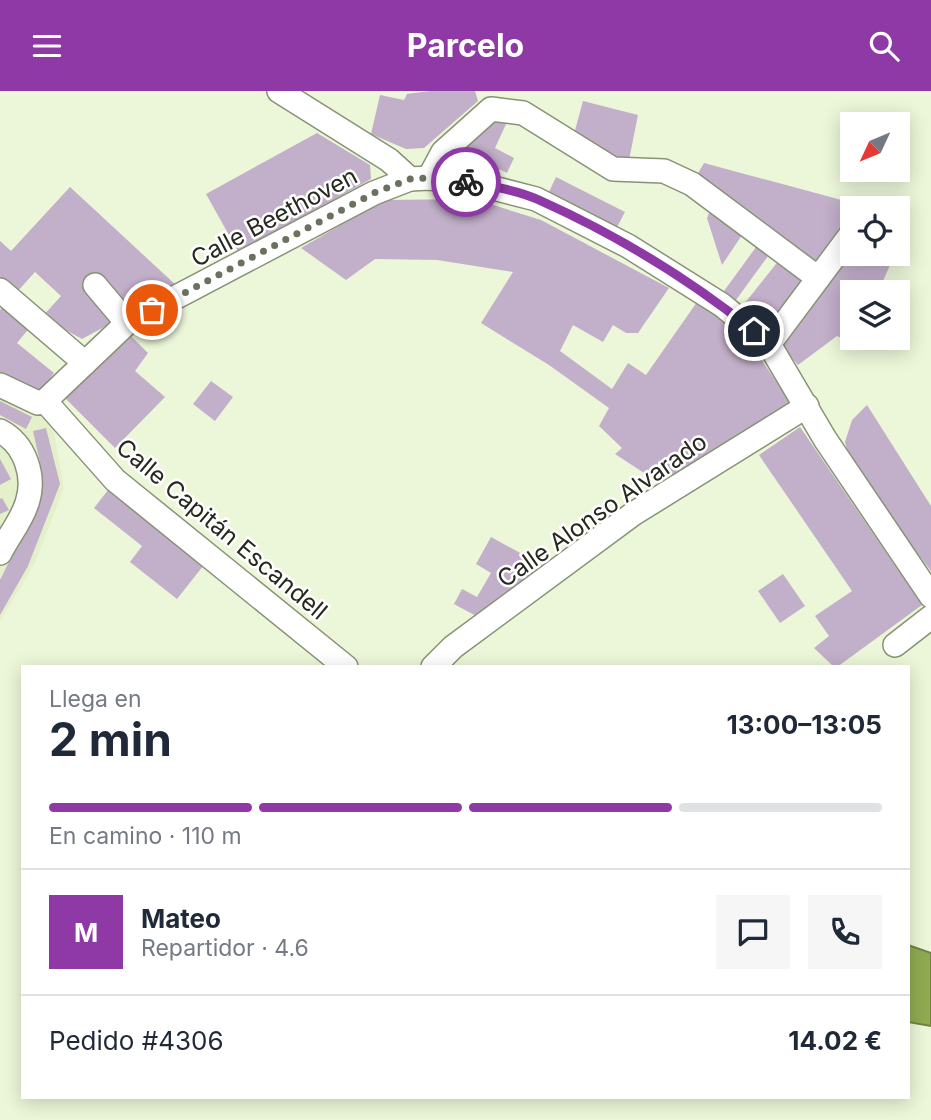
<!DOCTYPE html>
<html lang="es">
<head>
<meta charset="utf-8">
<style>
  :root { --surface:#fff; --page:#f6f6f7; --text:#1f2937; --muted:#747a83; --line:#e0e1e3; --accent:#8e39a6 }
  body { margin:0; font-family:Inter,sans-serif; background:var(--page); color:var(--text); height:100vh; display:flex; flex-direction:column; font-size:26px; white-space:nowrap }
  * { box-sizing:border-box; margin:0 }
  p { font-size:23px; color:var(--muted) }
  .icon { flex:none; width:38px; height:38px; fill:none; stroke:currentColor; stroke-width:2; stroke-linecap:round; stroke-linejoin:round }
  .map { position:relative; flex:1; overflow:hidden }
  .details { position:absolute; left:21px; top:574px; width:889px; height:434px; display:flex; flex-direction:column; background:var(--surface); border-radius:0px; box-shadow:0 4px 18px #0003 }
  .details>* { flex:none }
  .needle { width:46px; rotate:226deg }
  .controls { position:absolute; left:840px; top:21px; display:grid; gap:14px }
  .controls a { display:grid; place-items:center; width:70px; height:70px; border-radius:0px; background:var(--surface); box-shadow:0 4px 18px #0003; font-size:35px }
  .pin { position:absolute; display:grid; place-items:center; width:60px; height:60px; color:#fff; margin:-30px; border:4px solid #fff; border-radius:50%; box-shadow:0 2px 7px #0007 }
  .courier { position:absolute; display:grid; place-items:center; width:70px; height:70px; margin:-35px; border:5px solid #8e39a6; border-radius:50%; background:#fff; color:#222; box-shadow:0 2px 9px #0007 }
  .headline em { font-style:normal; font-weight:700 }
  .headline div { display:flex; flex-direction:column-reverse }
  .headline { display:flex; align-items:center; justify-content:space-between; height:119px; padding:0 28px }
  h1 { font-size:46px; font-weight:700; line-height:52px }
  .bar { display:grid; grid-template-columns:repeat(4,1fr); gap:10px 7px; align-content:center; height:84px; padding:0 28px }
  .bar i { height:9px; border-radius:5px; background:var(--line) }
  .bar .on { background:var(--accent) }
  .bar p { grid-column:span 4 }
  .line { display:flex; align-items:center; gap:18px; padding:0 28px; border-top:2px solid var(--line) }
  .line div { flex:1 }
  .round { display:grid; place-items:center; flex:none; width:74px; height:74px; border-radius:0px; background:var(--page) }
  header { display:flex; justify-content:space-between; align-items:center; height:91px; padding:0 28px; background:var(--accent); color:#fff; font-size:32px; font-weight:700 }
  .map>svg:first-child { display:block }
</style>
</head>
<body>
<header><svg class="icon" aria-label="menu" viewBox="0 0 24 24"><path d="M4 6h16M4 12h16M4 18h16"/></svg>Parcelo<svg class="icon" aria-label="search" viewBox="0 0 24 24"><circle cx="10" cy="10" r="6"/><path d="M15 15l6 6"/></svg></header>
<div class="map">
<svg width="931" height="1029" viewBox="0 0 931 1029">
  <rect width="100%" height="100%" fill="#ecf7d9"/>
  <path fill="#e3f0ca" d="M0,302L41,324L53,337L64,397L35,472L0,530Z"/>
  <path fill="#90ab52" stroke="#708442" stroke-width="2" d="M908,854L931,862V935L908,931Z"/>
  <g fill="#c2afc9">
    <path d="M430,0H475L478,10L424,57L406,58L371,43L380,4L404,9L407,3Z"/>
    <path d="M583,10L638,24L629,69L596,60L574,43Z"/>
    <path d="M494,26L507,31L495,57L514,67L507,82L462,60L470,45Z"/>
    <path d="M317,42L370,74L371,88L239,162L206,103Z"/>
    <path d="M704,72L860,114L858,117H852V125L817,173L697,84Z"/>
    <path d="M556,86L625,121L617,136L549,101Z"/>
    <path d="M70,96L178,196L82,248L42,226L61,205L35,181L16,202L0,187V150L11,160Z"/>
    <path d="M474,108L541,129L669,197L638,242H626L613,234L603,251L573,234L560,260L612,298L628,272L646,284L697,211L744,243L790,311L664,395L615,363L622,357L599,335L609,317L549,274L481,232L513,181L437,169L375,168L346,189L301,157L384,109Z"/>
    <path d="M711,118L744,141L722,174L707,127Z"/>
    <path d="M759,152L771,161L736,209L724,200Z"/>
    <path d="M851,163H895L878,201H852V247H863L858,254L837,245L798,274L781,254Z"/>
    <path d="M780,168L807,189L768,238L741,217Z"/>
    <path d="M4,214L31,235L17,252L54,282L39,302L0,282V219Z"/>
    <path d="M128,242L148,262L135,280L165,306L115,357L64,306Z"/>
    <path d="M211,290L233,306L215,330L193,313Z"/>
    <path d="M0,310L32,326L26,338L0,324Z"/>
    <path d="M867,314L931,415V480L852,376L845,351L852,329Z"/>
    <path d="M800,336L922,514L837,576H834L814,557L829,545L815,525L852,500L759,364Z"/>
    <path d="M46,337L60,393L28,475L0,524V489L36,417L42,380L33,340Z"/>
    <path d="M0,368L11,388L0,394Z"/>
    <path d="M112,394L207,470L177,508L130,471L142,455L94,417Z"/>
    <path d="M2,407L9,419L0,423V408Z"/>
    <path d="M491,446L544,475L478,526L454,513L462,498L477,506L491,482L476,473Z"/>
    <path d="M783,483L805,515L780,532L758,500Z"/>
  </g>
  <g fill="none" stroke-linecap="round" stroke-linejoin="round">
    <g stroke="#889276" stroke-width="26">
      <g id="minor">
        <path d="M279,0L389,69L410,88L429,87L474,92L536,108L628,155L722,214L769,253L825,348L931,505"/>
        <path d="M429,87L443,61L491,18L523,22L613,78L664,80L692,93L818,187"/>
        <path d="M95,194L127,232"/>
        <path d="M0,199L85,272"/>
        <path d="M769,253L852,142"/>
        <path d="M0,294L38,312L45,310"/>
        <path d="M45,310L127,232L374,102L410,88"/>
        <path d="M45,310L115,389L346,576"/>
        <path d="M0,340C25,353 36,385 27,412C22,429 8,446 0,462"/>
        <path d="M895,554L931,526"/>
        <path d="M433,576L453,556L633,423L807,315"/>
      </g>
    </g>
    <use href="#minor" stroke="#fff" stroke-width="23"/>
  </g>
  <g fill="none" stroke-linecap="round" stroke-linejoin="round">
    <path stroke="#6b715f" stroke-width="7" stroke-dasharray="0 12.6" d="M152,219L374,102L410,88L429,87L466,91"/>
    <path stroke="#8e39a6" stroke-width="9" d="M466,91C487,94 520,100 539,109C615,143 689,188 754,240"/>
  </g>
  <g text-anchor="middle" dominant-baseline="central" stroke-width="5" stroke-linejoin="round" paint-order="stroke">
    <g font-size="24" fill="#26291e" stroke="#fff">
      <text transform="translate(274 126) rotate(-28)">Calle Beethoven</text>
      <text transform="translate(602 419) rotate(-35)">Calle Alonso Alvarado</text>
      <text transform="translate(222 438) rotate(40)">Calle Capitán Escandell</text>
    </g>
  </g>
</svg>
<div class="controls">
<a><svg class="needle" viewBox="-14 -14 28 28"><path d="M0-13l5 13h-10z" fill="#e53935"/><path d="M0 13l5-13h-10z" fill="#747a83"/></svg></a>
<a><svg class="icon" aria-label="locate" viewBox="0 0 24 24"><circle cx="12" cy="12" r="6"/><path d="M12 2v4M12 18v4M2 12h4M18 12h4"/></svg></a>
<a><svg class="icon" aria-label="layers" viewBox="0 0 24 24"><path d="M12 4l9 5-9 5-9-5zM3 14l9 5 9-5"/></svg></a>
</div>
<div class="pin" style="left:152px;top:219px;background:#ea580c"><svg class="icon" aria-label="bag" viewBox="0 0 24 24"><path d="M5 8h14l-1 12H6zM9 8a3 3 0 0 1 6 0"/></svg></div>
<div class="pin" style="left:754px;top:240px;background:#1f2937"><svg class="icon" aria-label="home" viewBox="0 0 24 24"><path d="M3 11l9-7 9 7M6 9v11h12V9"/></svg></div>
<div class="courier" style="left:466px;top:91px"><svg class="icon" aria-label="bike" viewBox="0 0 24 24"><circle cx="6" cy="16" r="4"/><circle cx="18" cy="16" r="4"/><path d="M6 16l4-8h5l3 8M10 8l3 8H6M13 5h3"/></svg></div>
<section class="details">
<div class="headline"><div><h1>2 min</h1><p>Llega en</p></div><em>13:00–13:05</em></div>
<div class="bar"><i class="on"></i><i class="on"></i><i class="on"></i><i></i><p>En camino · 110 m</p></div>
<div class="line" style="height:126px"><b class="round" style="background:var(--accent);color:#fff">M</b><div><b>Mateo</b><p>Repartidor · 4.6</p></div><a class="round"><svg class="icon" aria-label="chat" viewBox="0 0 24 24"><path d="M4 5h16v11H9l-5 4z"/></svg></a><a class="round"><svg class="icon" aria-label="phone" viewBox="0 0 24 24"><path d="M5 4h4l2 5-3 2q2 4 5 5l2-3 5 2v4C11 20 4 13 5 4z"/></svg></a></div>
<div class="line" style="height:91px"><div>Pedido #4306</div><b>14.02 €</b></div>
</section>
</div>
</body>
</html>
